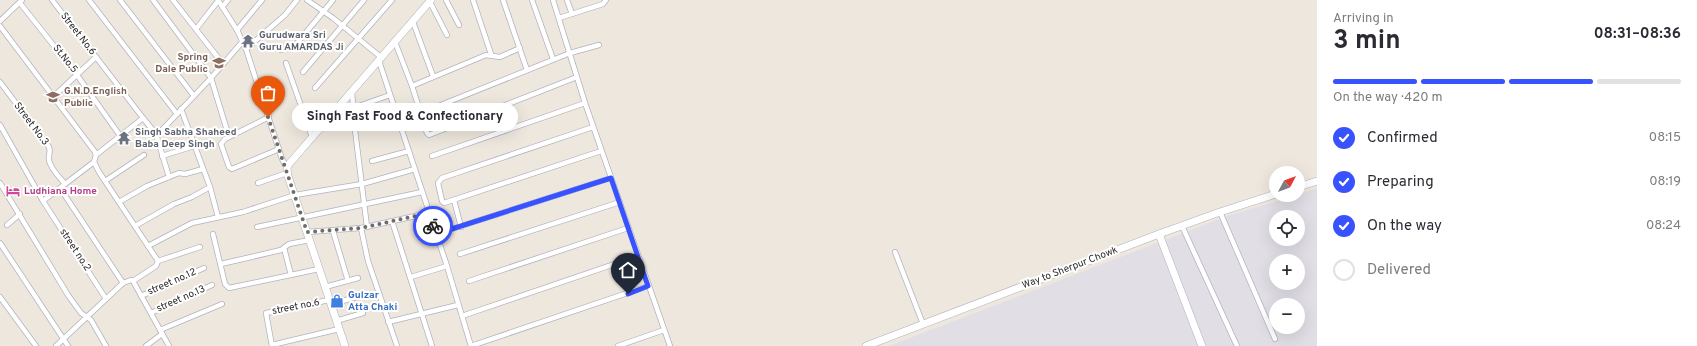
<!DOCTYPE html>
<html lang="en">
<head>
<meta charset="utf-8">
<style>
  :root { --surface:#fff; --page:#f2f2f3; --text:#2b2b33; --muted:#7c7c81; --line:#e1e1e2; --accent:#3952ff }
  body { margin:0; font-family:Overpass,sans-serif; background:var(--page); color:var(--text); height:100vh; display:flex; flex-direction:column; font-size:15px; white-space:nowrap }
  * { box-sizing:border-box; margin:0 }
  p { font-size:13px; color:var(--muted) }
  .icon { flex:none; width:22px; height:22px; fill:none; stroke:currentColor; stroke-width:2; stroke-linecap:round; stroke-linejoin:round }
  .map { position:relative; flex:1; overflow:hidden }
  .panel { display:flex; flex-direction:column; background:var(--surface); width:380px }
  .panel>* { flex:none }
  .needle { width:26px; rotate:49deg }
  .tools { position:absolute; left:1269px; top:166px; display:grid; gap:8px }
  .tools a { display:grid; place-items:center; width:36px; height:36px; border-radius:50%; background:var(--surface); box-shadow:0 4px 16px #0002; font-size:20px }
  .pin { position:absolute; display:grid; place-items:center; width:34px; height:34px; color:#fff; margin:-41px -17px; border-radius:50% 50% 50% 0; rotate:-45deg; box-shadow:0 0 4px #0007 }
  .pin .icon { rotate:45deg }
  .courier { position:absolute; display:grid; place-items:center; width:40px; height:40px; margin:-20px; border:3px solid #3952ff; border-radius:50%; background:#fff; color:#222; box-shadow:0 1px 5px #0007 }
  .bubble { position:absolute; height:28px; border-radius:14px; background:var(--surface); box-shadow:0 4px 16px #0002; font-size:13px; font-weight:700; line-height:28px; text-align:center }
  .head em { font-style:normal; font-weight:700 }
  .head div { display:flex; flex-direction:column-reverse }
  .head { display:flex; align-items:center; justify-content:space-between; height:68px; padding:0 16px }
  h1 { font-size:26px; font-weight:700; line-height:30px }
  .bar { display:grid; grid-template-columns:repeat(4,1fr); gap:6px 4px; align-content:center; height:48px; padding:0 16px }
  .bar i { height:5px; border-radius:3px; background:var(--line) }
  .bar .selected { background:var(--accent) }
  .bar p { grid-column:span 4 }
  ol { padding:0 16px; list-style:none }
  li { display:flex; align-items:center; gap:12px; height:44px }
  li p { margin-inline-start:auto }
  li .icon { padding:4px; border-radius:50%; background:var(--accent); color:#fff; stroke-width:4 }
  li:last-child { color:var(--muted) }
  li i { width:22px; height:22px; border:2px solid var(--line); border-radius:50% }
  main { display:flex; flex:1; min-height:0 }
  .map>svg:first-child { display:block }
</style>
</head>
<body>
<main>
<div class="map">
<svg width="1317" height="346" viewBox="0 0 1317 346">
  <rect width="100%" height="100%" fill="#eee7dd"/>
  <path fill="#e1dee6" fill-rule="evenodd" d="M1317,188V346H889L1230,215L1298,195ZM1276,217H1298V239H1276ZM1276,261H1298V283H1276ZM1276,305H1298V327H1276Z"/>
  <g fill="none" stroke-linecap="round" stroke-linejoin="round">
    <g stroke="#b1b3bf" stroke-width="6">
      <g id="street">
        <path d="M52,0L143,118L96,155"/>
        <path d="M89,0L177,114"/>
        <path d="M120,0L194,96"/>
        <path d="M153,0L211,78L229,137"/>
        <path d="M173,0L223,64"/>
        <path d="M218,0L237,30L246,49L282,159L287,168"/>
        <path d="M307,0L333,18L382,58"/>
        <path d="M446,0L459,25"/>
        <path d="M473,0L491,54"/>
        <path d="M503,0L527,70"/>
        <path d="M532,0L553,59"/>
        <path d="M553,0L585,103L670,346"/>
        <path d="M567,0L572,14"/>
        <path d="M430,2L447,35"/>
        <path d="M20,3L77,75L121,137"/>
        <path d="M222,7L228,0"/>
        <path d="M559,18L603,4L606,0"/>
        <path d="M0,21L22,0"/>
        <path d="M413,22L433,76"/>
        <path d="M0,26L95,152L96,155L94,162L99,172L158,261L156,266L133,281"/>
        <path d="M196,29L218,1"/>
        <path d="M237,30L262,0"/>
        <path d="M395,42L412,86L427,133L429,135L577,77"/>
        <path d="M246,49L285,15L297,0"/>
        <path d="M281,50L291,47L298,42L333,0"/>
        <path d="M379,61L447,266L471,346"/>
        <path d="M286,63L312,137"/>
        <path d="M303,72L364,0"/>
        <path d="M0,82L49,147C51,152 48,155 49,160C50,168 60,178 65,184L43,201"/>
        <path d="M412,86L486,55L500,57L520,48"/>
        <path d="M315,88L392,0"/>
        <path d="M352,92L355,130L367,227"/>
        <path d="M53,97L96,57"/>
        <path d="M353,108L390,95"/>
        <path d="M421,113L570,53L599,45"/>
        <path d="M269,117L225,139L221,144L229,167L232,169L279,149"/>
        <path d="M143,118L156,134L160,132L211,78L243,41"/>
        <path d="M0,125L43,201L106,299"/>
        <path d="M593,127L442,178L438,183L442,201L444,203L601,151"/>
        <path d="M156,134L169,177"/>
        <path d="M162,156L194,146"/>
        <path d="M432,156L585,103"/>
        <path d="M372,161L409,151"/>
        <path d="M105,181L144,155"/>
        <path d="M0,183L68,295L81,313L91,320L106,346"/>
        <path d="M258,183L287,173"/>
        <path d="M65,184L94,162"/>
        <path d="M210,187L218,217"/>
        <path d="M60,188L123,283"/>
        <path d="M454,200L461,227"/>
        <path d="M119,202L147,186L169,177L179,173L185,174L203,169"/>
        <path d="M1220,212L1275,339"/>
        <path d="M392,221L432,346"/>
        <path d="M7,225L20,214"/>
        <path d="M135,226L174,204L192,197L210,187L181,109"/>
        <path d="M1182,226L1237,346"/>
        <path d="M257,227L422,192"/>
        <path d="M361,228L368,261L397,346"/>
        <path d="M333,231L348,281"/>
        <path d="M307,232L361,228L429,213"/>
        <path d="M213,234L225,284L229,288L319,269"/>
        <path d="M436,234L611,178"/>
        <path d="M0,243L68,346"/>
        <path d="M148,246L192,223L243,212L295,195L362,184L415,169"/>
        <path d="M284,248L291,275"/>
        <path d="M895,252L923,324"/>
        <path d="M460,254L620,202"/>
        <path d="M158,261L200,247"/>
        <path d="M221,264L281,250L289,244L310,240"/>
        <path d="M411,277L447,266"/>
        <path d="M469,281L628,228"/>
        <path d="M325,287L358,278"/>
        <path d="M141,296L204,268"/>
        <path d="M0,297L36,346"/>
        <path d="M331,304L361,296"/>
        <path d="M151,313L212,285"/>
        <path d="M462,316L638,256"/>
        <path d="M336,321L363,313"/>
        <path d="M388,322L458,305"/>
        <path d="M160,330L222,304"/>
        <path d="M272,345L339,329"/>
        <path d="M56,346L123,283L131,280L133,281L169,346"/>
        <path d="M146,346L162,334"/>
        <path d="M272,346L266,313L329,300"/>
        <path d="M471,346L648,286"/>
        <path d="M618,346L664,330"/>
      </g>
    </g>
    <g stroke="#b1b3bf" stroke-width="8">
      <g id="secondary">
        <path d="M1298,187L1317,181"/>
        <path d="M1159,234L1202,346"/>
        <path d="M345,346L288,176L287,168L289,164L431,0"/>
        <path d="M866,346L1159,234L1220,212L1276,194"/>
      </g>
    </g>
    <use href="#street" stroke="#fff" stroke-width="4.5"/>
    <use href="#secondary" stroke="#fff" stroke-width="7"/>
  </g>
  <g fill="none" stroke-linecap="round" stroke-linejoin="round">
    <path stroke="#6f6d69" stroke-width="4" stroke-dasharray="0 7.2" d="M268,117L307,232L361,228L429,213L433,226"/>
    <path stroke="#3952ff" stroke-width="5" d="M433,226L436,234L611,178L648,286L628,294"/>
  </g>
  <defs>
    <g id="temple-bare" transform="scale(1.08)"><path d="M0-6L5-2H3V0L6.5 2.5H4V6H1.5V3h-3V6H-4V2.5H-6.5L-3 0V-2H-5Z" fill="#6b7280" stroke="#fff" stroke-width="2.5" paint-order="stroke"/></g>
    <g id="school-bare" transform="scale(1.08)"><path d="M0-5L7-2L0 1L-7-2ZM-4 1L0 2.5L4 1V4Q0 6-4 4Z" fill="#8d6e63" stroke="#fff" stroke-width="2.5" paint-order="stroke"/></g>
    <g id="hotel-bare" transform="scale(1.08)"><path d="M-6-4.5h1.5V1H6V5H4.5V3h-9V5H-6ZM-4 0a1.8 1.8 0 1 1 3.6 0ZM.5 0V-2.5h3Q6-2.5 6 0Z" fill="#d1479c" stroke="#fff" stroke-width="2.5" paint-order="stroke"/></g>
    <g id="shop-bare" transform="scale(1.08)"><path d="M-5-2.5h2.3a2.7 3.5 0 0 1 5.4 0H5L5.5 6h-11ZM-1.5-2.5h3a1.5 2.3 0 0 0-3 0Z" fill="#3f7fe0" stroke="#fff" stroke-width="2.5" paint-order="stroke"/></g>
  </defs>
  <g fill-rule="evenodd">
    <use href="#temple-bare" x="248" y="41"/>
    <use href="#school-bare" x="219" y="63"/>
    <use href="#school-bare" x="53" y="97"/>
    <use href="#temple-bare" x="124" y="138"/>
    <use href="#hotel-bare" x="13" y="191"/>
    <use href="#shop-bare" x="337" y="301"/>
  </g>
  <g text-anchor="middle" dominant-baseline="central" stroke-width="4" stroke-linejoin="round" paint-order="stroke">
    <g font-size="10" fill="#2b2b2b" stroke="#fff">
      <text transform="translate(78 34) rotate(52)">Street No.6</text>
      <text transform="translate(65 59) rotate(51)">St.No.5</text>
      <text transform="translate(31 124) rotate(53)">Street No.3</text>
      <text transform="translate(75 250) rotate(57)">street no.2</text>
      <text transform="translate(1070 268) rotate(-21)">Way to Sherpur Chowk</text>
      <text transform="translate(172 282) rotate(-24)">street no.12</text>
      <text transform="translate(181 299) rotate(-24)">street no.13</text>
      <text transform="translate(296 307) rotate(-11)">street no.6</text>
    </g>
    <g font-size="10" font-weight="bold" fill="#5b616d" stroke="#fff" text-anchor="start">
      <text x="259" y="35">Gurudwara Sri<tspan x="259" dy="12">Guru AMARDAS Ji</tspan></text>
      <text x="135" y="132">Singh Sabha Shaheed<tspan x="135" dy="12">Baba Deep Singh</tspan></text>
    </g>
    <g font-size="10" font-weight="bold" fill="#785e54" stroke="#fff" text-anchor="end">
      <text x="208" y="57">Spring<tspan x="208" dy="12">Dale Public</tspan></text>
      <text x="64" y="91" text-anchor="start">G.N.D.English<tspan x="64" dy="12">Public</tspan></text>
    </g>
    <g font-size="10" font-weight="bold" fill="#b23c85" stroke="#fff" text-anchor="start">
      <text x="24" y="191">Ludhiana Home</text>
    </g>
    <g font-size="10" font-weight="bold" fill="#366cbe" stroke="#fff" text-anchor="start">
      <text x="348" y="295">Gulzar<tspan x="348" dy="12">Atta Chaki</tspan></text>
    </g>
  </g>
</svg>
<div class="tools">
<a><svg class="needle" viewBox="-14 -14 28 28"><path d="M0-13l5 13h-10z" fill="#e53935"/><path d="M0 13l5-13h-10z" fill="#7c7c81"/></svg></a>
<a><svg class="icon" aria-label="locate" viewBox="0 0 24 24"><circle cx="12" cy="12" r="6"/><path d="M12 2v4M12 18v4M2 12h4M18 12h4"/></svg></a>
<a>+</a>
<a>−</a>
</div>
<div class="pin" style="left:268px;top:117px;background:#ea580c"><svg class="icon" aria-label="bag" viewBox="0 0 24 24"><path d="M5 8h14l-1 12H6zM9 8a3 3 0 0 1 6 0"/></svg></div>
<div class="pin" style="left:628px;top:294px;background:#1f2937"><svg class="icon" aria-label="home" viewBox="0 0 24 24"><path d="M3 11l9-7 9 7M6 9v11h12V9"/></svg></div>
<div class="courier" style="left:433px;top:226px"><svg class="icon" aria-label="bike" viewBox="0 0 24 24"><circle cx="6" cy="16" r="4"/><circle cx="18" cy="16" r="4"/><path d="M6 16l4-8h5l3 8M10 8l3 8H6M13 5h3"/></svg></div>
<div class="bubble" style="left:292px;top:103px;width:226px">Singh Fast Food &amp; Confectionary</div>
</div>
<section class="panel">
<div class="head"><div><h1>3 min</h1><p>Arriving in</p></div><em>08:31–08:36</em></div>
<div class="bar"><i class="selected"></i><i class="selected"></i><i class="selected"></i><i></i><p>On the way · 420 m</p></div>
<ol>
<li><svg class="icon" aria-label="check" viewBox="0 0 24 24"><path d="M5 12l5 5 9-10"/></svg>Confirmed<p>08:15</p></li>
<li><svg class="icon" aria-label="check" viewBox="0 0 24 24"><path d="M5 12l5 5 9-10"/></svg>Preparing<p>08:19</p></li>
<li><svg class="icon" aria-label="check" viewBox="0 0 24 24"><path d="M5 12l5 5 9-10"/></svg>On the way<p>08:24</p></li>
<li><i></i>Delivered</li>
</ol>
</section>
</main>
</body>
</html>
